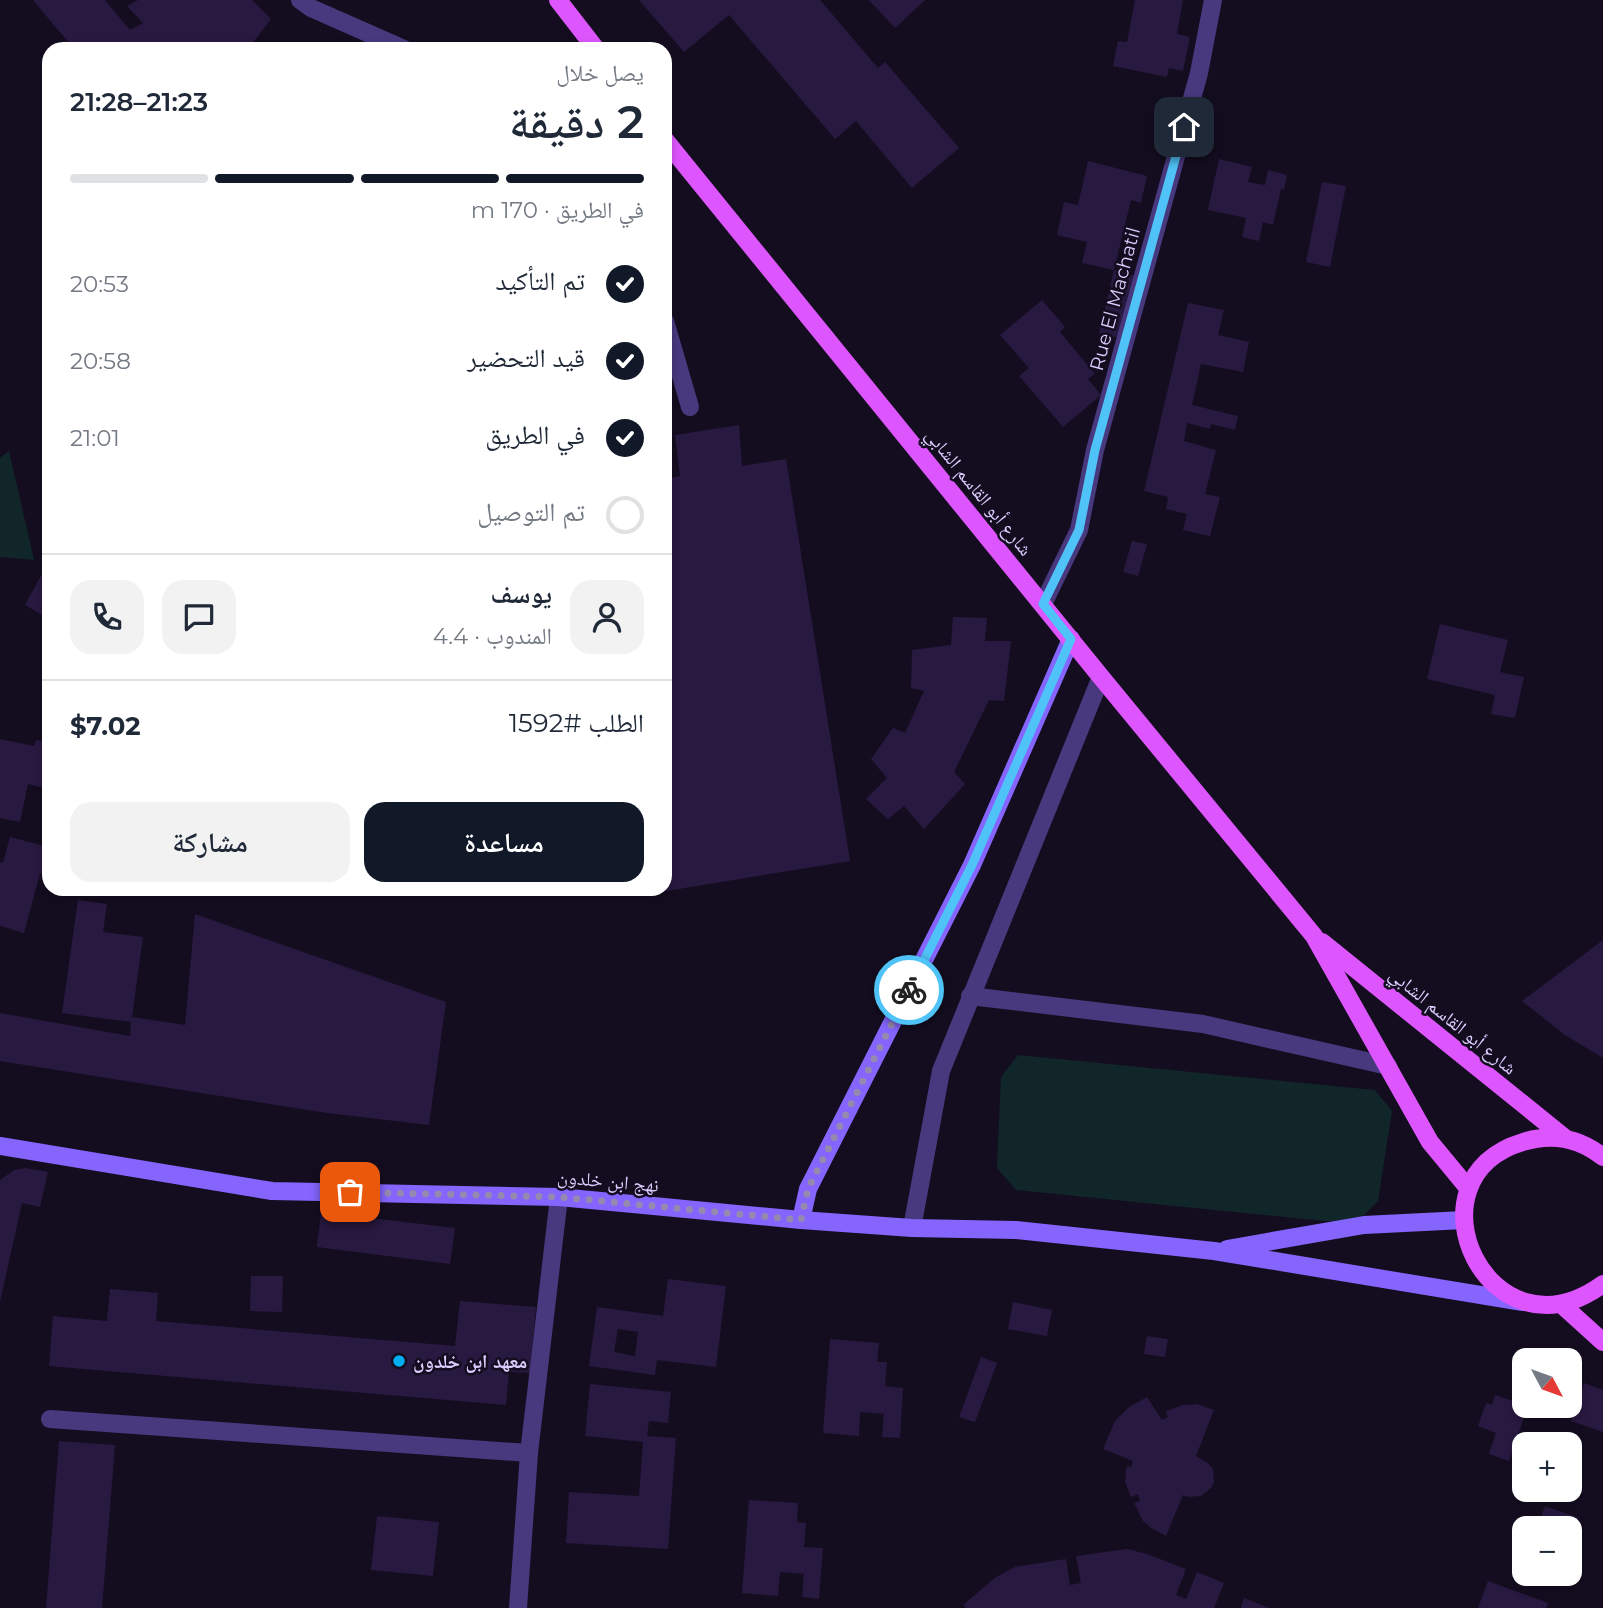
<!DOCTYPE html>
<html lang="ar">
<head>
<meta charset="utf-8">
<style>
  :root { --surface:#fff; --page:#f2f2f3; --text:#1f2937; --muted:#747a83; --line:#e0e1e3; --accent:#111827 }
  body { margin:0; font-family:Montserrat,"Noto Naskh Arabic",sans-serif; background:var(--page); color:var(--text); direction:rtl; height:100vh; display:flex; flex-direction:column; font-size:26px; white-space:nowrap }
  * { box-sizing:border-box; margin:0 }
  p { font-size:23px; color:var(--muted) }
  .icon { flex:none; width:38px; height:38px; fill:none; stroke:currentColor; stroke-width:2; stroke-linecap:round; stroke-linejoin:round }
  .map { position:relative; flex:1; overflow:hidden; direction:ltr }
  .side { position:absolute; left:42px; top:42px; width:630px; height:854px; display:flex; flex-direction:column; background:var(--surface); border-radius:21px; box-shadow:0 4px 10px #0003; direction:rtl }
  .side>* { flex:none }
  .needle { width:46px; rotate:131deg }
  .controls { position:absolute; left:1512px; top:1348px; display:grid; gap:14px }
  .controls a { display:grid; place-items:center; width:70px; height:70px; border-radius:14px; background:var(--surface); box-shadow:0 4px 10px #0003; font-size:35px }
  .pin { position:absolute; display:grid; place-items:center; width:60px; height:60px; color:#fff; margin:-30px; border-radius:14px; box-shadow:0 4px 10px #0006 }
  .courier { position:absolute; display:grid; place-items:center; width:70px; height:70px; margin:-35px; border:5px solid #4fc3f7; border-radius:50%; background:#fff; color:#222; box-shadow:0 2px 9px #0007 }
  .headline em { font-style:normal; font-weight:600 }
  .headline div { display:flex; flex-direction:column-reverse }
  .headline { display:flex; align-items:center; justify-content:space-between; height:119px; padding:0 28px }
  h1 { font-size:46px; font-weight:600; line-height:52px }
  .bar { display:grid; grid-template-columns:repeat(4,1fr); gap:10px 7px; align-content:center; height:84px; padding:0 28px }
  .bar i { height:9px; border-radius:5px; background:var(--line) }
  .bar .current { background:var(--accent) }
  .bar p { grid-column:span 4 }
  .line { display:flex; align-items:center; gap:18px; padding:0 28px; border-top:2px solid var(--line) }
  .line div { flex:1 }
  .round { display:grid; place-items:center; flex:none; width:74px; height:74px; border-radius:21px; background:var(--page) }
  ol { padding:0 28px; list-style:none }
  li { display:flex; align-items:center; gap:21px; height:77px }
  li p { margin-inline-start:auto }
  li .icon { padding:7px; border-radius:50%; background:var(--accent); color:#fff; stroke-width:4 }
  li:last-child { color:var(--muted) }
  li i { width:38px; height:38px; border:4px solid var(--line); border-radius:50% }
  .button { display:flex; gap:14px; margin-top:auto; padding:14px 28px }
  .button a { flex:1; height:80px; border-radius:21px; background:var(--accent); color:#fff; font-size:28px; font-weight:600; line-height:80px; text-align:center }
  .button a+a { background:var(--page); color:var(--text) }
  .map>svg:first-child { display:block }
</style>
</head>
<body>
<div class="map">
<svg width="1603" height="1608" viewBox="0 0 1603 1608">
  <rect width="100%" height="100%" fill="#140d20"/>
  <g fill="#102629">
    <path d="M9,451L34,560L0,557V458Z"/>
    <path d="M1018,1055L1375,1090L1392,1111L1378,1201L1355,1224L1016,1190L997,1168L1001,1077Z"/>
  </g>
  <g fill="#281940" fill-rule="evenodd">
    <path d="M33,0H105L130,30L143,23L127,6L138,0H252L271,19L248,49H74Z"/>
    <path d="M639,0H820L878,68L885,62L959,148L912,188L856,121L835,139L729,15L684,52Z"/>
    <path d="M869,0H925L895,28Z"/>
    <path d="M1135,0H1183L1177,34L1190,37L1183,71L1169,68L1167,77L1113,66L1118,41L1127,42Z"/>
    <path d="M1219,159L1252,167L1248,182L1265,185L1268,170L1287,175L1284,190L1281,189L1273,225L1263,222L1259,241L1242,237L1246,218L1208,210Z"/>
    <path d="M1088,161L1147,176L1141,203L1131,200L1114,270L1082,263L1087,242L1057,235L1064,202L1078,205Z"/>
    <path d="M1322,182L1346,186L1330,267L1306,262Z"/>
    <path d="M1114,270L1146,278L1131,341L1099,333Z"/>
    <path d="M1042,300L1065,327L1060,332L1095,374L1088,379L1101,395L1063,427L1019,376L1029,368L1000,335Z"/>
    <path d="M1188,303L1224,310L1218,335L1249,342L1243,372L1201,364L1192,405L1238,416L1235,430L1211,424L1210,429L1187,423L1184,441L1216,450L1205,494L1220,497L1210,536L1183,530L1187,514L1166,509L1168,497L1144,491Z"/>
    <path d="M739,425L742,466L786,459L850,861L654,893V889H665V479L680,476L675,435Z"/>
    <path d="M1132,541L1147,544L1138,576L1123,572Z"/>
    <path d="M49,561V619L25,605Z"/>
    <path d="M953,617L987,618L985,641H1011L1004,701L989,700L954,772L965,784L924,829L904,806L888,819L866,799L887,778L871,759L893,728L905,733L924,691L911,688L912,650L951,645Z"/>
    <path d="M1440,624L1508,640L1500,672L1524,677L1515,718L1491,714L1495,695L1427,679Z"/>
    <path d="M0,739L34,746L36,740L49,742V789L28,784L20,822L0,818Z"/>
    <path d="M10,837L49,847L48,876L40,873L24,933L0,926V862L3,863Z"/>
    <path d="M78,900L107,904L103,932L143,937L132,1017L185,1025L195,914L446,1002L429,1125L327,1113L0,1061V1013L130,1036L131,1022L62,1013Z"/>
    <path d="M1603,940V1058L1565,1035L1522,1001Z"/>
    <path d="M25,1168L48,1172L40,1207L22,1203L0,1302V1180L14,1170Z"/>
    <path d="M321,1212L455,1228L450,1264L317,1247Z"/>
    <path d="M251,1276H283L282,1312L250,1311Z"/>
    <path d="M668,1279L726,1286L716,1367L657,1360L655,1375L589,1366L597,1307L663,1316ZM618,1329L638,1332L635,1356L614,1352Z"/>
    <path d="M110,1289L158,1293L156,1321L455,1346L460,1301L536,1307L530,1373L509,1372L506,1405L49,1366L53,1316L107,1321Z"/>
    <path d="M1013,1302L1052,1310L1047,1336L1008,1329Z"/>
    <path d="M1147,1336L1168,1339L1165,1357L1144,1354Z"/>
    <path d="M830,1339L879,1343L877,1362H887L885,1386L903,1388L900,1438L882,1437L884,1414L860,1412L859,1436L823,1433Z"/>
    <path d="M981,1357L997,1363L975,1422L959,1417Z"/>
    <path d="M1584,1383L1603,1390V1432L1571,1421Z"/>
    <path d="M590,1384L671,1392L668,1423L649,1421L647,1436L676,1438L668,1549L566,1543L569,1492L639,1496L643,1442L585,1436Z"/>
    <path d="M1495,1395L1528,1406L1509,1461L1489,1454L1496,1433L1478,1426L1486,1403L1492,1405Z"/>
    <path d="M1147,1397L1162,1420L1168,1417L1166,1411L1183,1405L1197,1404L1214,1410L1196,1456L1209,1464L1213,1469L1214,1482L1211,1488L1201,1496L1188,1497L1183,1495L1166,1536L1151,1528L1143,1521L1134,1503L1140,1501L1138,1494L1131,1497L1125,1482L1126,1471L1127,1466L1131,1467L1133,1461L1103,1449L1115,1421L1129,1407Z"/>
    <path d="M59,1441L115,1445L102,1608H46Z"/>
    <path d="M749,1500L798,1503L797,1522L806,1523L804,1547L823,1548L819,1599L802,1597L804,1574L780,1572L778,1596L742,1593Z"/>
    <path d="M1545,1506L1579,1518L1570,1543V1528H1537Z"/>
    <path d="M377,1516L439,1522L433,1576L371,1570Z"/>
    <path d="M1127,1549L1147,1554L1186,1569L1176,1595L1186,1599L1197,1572L1224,1583L1214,1608H966L963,1605L996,1577L1015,1567L1066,1559L1070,1585L1081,1583L1076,1556Z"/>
    <path d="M1488,1581L1548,1603L1546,1608H1478Z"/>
    <path d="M1244,1598L1269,1608H1241Z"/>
  </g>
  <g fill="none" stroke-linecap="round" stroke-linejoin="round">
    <g stroke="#48387e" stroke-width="18">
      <path d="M300,0L311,8L404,49"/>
      <path d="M665,321L690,407"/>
      <path d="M970,996L1203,1024L1388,1066"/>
      <path d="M912,1228L941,1071L1101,677"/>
      <path d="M50,1419L529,1453L559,1197"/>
      <path d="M518,1608L529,1453"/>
    </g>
    <path stroke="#48387e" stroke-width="18" d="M1043,604L1079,530L1095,450L1199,73L1213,0"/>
    <g stroke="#8565fd" stroke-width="18">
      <path d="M0,1146L272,1191L559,1197L801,1220L912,1228L1016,1230L1214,1251L1523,1302"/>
      <path d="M801,1220L808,1189L972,865L1071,639"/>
      <path d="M1227,1249L1364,1225L1464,1220"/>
    </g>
    <g stroke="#dd55fc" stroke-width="18">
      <path d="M558,0L596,49"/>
      <path d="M665,140L1101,677L1314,936L1430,1142L1468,1188"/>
      <path d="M1322,942L1565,1138"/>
      <path d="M1603,1157C1579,1138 1552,1133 1523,1142C1401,1178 1489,1367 1603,1284"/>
      <path d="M1561,1304L1603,1342"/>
    </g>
  </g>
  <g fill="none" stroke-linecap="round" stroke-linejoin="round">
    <path stroke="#9589b0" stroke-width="7" stroke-dasharray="0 12.6" d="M350,1192L559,1197L801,1220L808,1189L909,990"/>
    <path stroke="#4fc3f7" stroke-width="9" d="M909,990L972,865L1071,639L1043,604L1079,530L1095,450L1184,127"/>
  </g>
  <circle fill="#04aef3" stroke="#140d20" stroke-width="2.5" cx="399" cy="1361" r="7"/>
  <g text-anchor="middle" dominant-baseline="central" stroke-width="5" stroke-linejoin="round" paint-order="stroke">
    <g font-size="19" fill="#dbccfe" stroke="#140d20">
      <text transform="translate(1115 299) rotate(-75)">Rue El Machatil</text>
      <text transform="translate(979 492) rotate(51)">شارع أبو القاسم الشابي</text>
      <text transform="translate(1453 1021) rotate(39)">شارع أبو القاسم الشابي</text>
      <text transform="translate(608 1181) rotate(5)">نهج ابن خلدون</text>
    </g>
    <g font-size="19" font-weight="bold" fill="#dbccfe" stroke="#140d20" text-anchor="start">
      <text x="413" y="1361">معهد ابن خلدون</text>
    </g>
  </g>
</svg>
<div class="controls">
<a><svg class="needle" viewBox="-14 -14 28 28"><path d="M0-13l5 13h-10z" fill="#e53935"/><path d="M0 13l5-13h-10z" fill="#747a83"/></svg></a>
<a>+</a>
<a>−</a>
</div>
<div class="pin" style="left:350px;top:1192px;background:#ea580c"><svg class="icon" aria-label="bag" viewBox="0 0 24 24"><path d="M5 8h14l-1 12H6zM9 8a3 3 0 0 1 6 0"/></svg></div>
<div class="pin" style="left:1184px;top:127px;background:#1f2937"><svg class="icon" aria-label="home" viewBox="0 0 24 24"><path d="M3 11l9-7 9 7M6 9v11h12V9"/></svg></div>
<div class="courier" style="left:909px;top:990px"><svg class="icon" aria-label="bike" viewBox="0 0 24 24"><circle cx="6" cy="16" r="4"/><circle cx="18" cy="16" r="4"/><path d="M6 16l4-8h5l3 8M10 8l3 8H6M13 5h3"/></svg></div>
<section class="side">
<div class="headline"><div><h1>2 دقيقة</h1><p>يصل خلال</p></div><em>21:23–21:28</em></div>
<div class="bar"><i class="current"></i><i class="current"></i><i class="current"></i><i></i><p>في الطريق · 170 m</p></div>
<ol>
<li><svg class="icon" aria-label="check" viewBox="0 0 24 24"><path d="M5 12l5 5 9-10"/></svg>تم التأكيد<p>20:53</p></li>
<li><svg class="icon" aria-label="check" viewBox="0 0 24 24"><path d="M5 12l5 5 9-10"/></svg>قيد التحضير<p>20:58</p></li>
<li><svg class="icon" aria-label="check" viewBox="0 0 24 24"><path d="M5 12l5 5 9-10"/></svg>في الطريق<p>21:01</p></li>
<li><i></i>تم التوصيل</li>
</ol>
<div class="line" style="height:126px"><a class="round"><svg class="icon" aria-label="person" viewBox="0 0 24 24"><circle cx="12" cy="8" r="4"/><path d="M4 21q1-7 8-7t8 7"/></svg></a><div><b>يوسف</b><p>المندوب · 4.4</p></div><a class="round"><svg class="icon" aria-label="chat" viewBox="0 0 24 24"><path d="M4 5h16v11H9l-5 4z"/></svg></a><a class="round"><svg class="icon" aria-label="phone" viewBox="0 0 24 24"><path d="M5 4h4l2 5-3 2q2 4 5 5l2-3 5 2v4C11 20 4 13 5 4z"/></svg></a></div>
<div class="line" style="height:91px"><div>الطلب #1592</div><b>$7.02</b></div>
<div class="button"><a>مساعدة</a><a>مشاركة</a></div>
</section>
</div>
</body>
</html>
